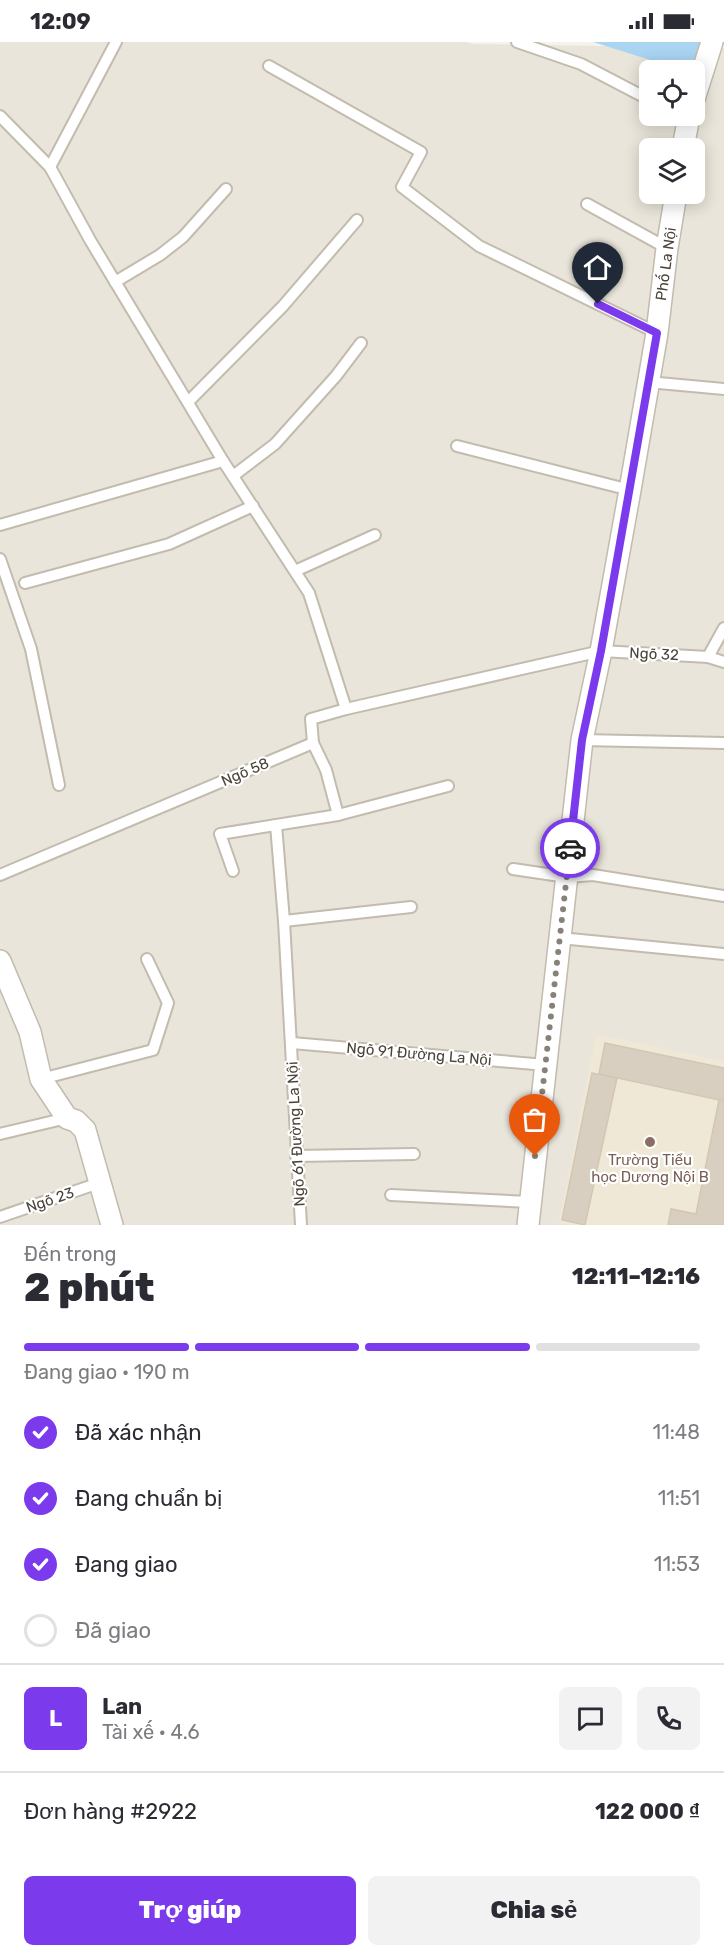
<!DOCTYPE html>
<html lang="vi">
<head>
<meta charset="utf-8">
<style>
  :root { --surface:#fff; --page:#f2f2f3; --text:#2b2b33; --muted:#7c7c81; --line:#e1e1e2; --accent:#7c3aed }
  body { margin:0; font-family:Rubik,sans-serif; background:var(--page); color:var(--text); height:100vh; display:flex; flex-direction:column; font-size:22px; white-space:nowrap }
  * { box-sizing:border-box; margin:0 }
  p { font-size:20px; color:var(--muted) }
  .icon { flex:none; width:33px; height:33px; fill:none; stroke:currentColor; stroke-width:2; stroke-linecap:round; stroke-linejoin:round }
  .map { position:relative; height:1183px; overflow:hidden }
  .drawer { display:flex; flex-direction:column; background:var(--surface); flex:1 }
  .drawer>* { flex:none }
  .controls { position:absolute; left:639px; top:18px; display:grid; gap:12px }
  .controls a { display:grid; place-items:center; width:66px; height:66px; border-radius:9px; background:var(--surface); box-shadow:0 3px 15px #0003; font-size:30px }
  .pin { position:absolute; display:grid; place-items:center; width:51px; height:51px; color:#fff; margin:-62px -26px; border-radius:50% 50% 50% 0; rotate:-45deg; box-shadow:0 0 6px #0007 }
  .pin .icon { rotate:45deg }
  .courier { position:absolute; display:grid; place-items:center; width:60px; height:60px; margin:-30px; border:4px solid #7c3aed; border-radius:50%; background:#fff; color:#222; box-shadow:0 2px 8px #0007 }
  .overview em { font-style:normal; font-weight:800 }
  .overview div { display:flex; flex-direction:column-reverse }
  .overview { display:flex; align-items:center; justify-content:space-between; height:102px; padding:0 24px }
  h1 { font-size:39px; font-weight:800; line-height:45px }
  .bar { display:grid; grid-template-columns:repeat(4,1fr); gap:9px 6px; align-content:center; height:72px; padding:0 24px }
  .bar i { height:8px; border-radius:4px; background:var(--line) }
  .bar .active { background:var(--accent) }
  .bar p { grid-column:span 4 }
  .line { display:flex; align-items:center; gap:15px; padding:0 24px; border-top:2px solid var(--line) }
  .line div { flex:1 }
  .round { display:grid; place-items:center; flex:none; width:63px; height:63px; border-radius:9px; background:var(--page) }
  ol { padding:0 24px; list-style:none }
  li { display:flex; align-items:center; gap:18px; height:66px }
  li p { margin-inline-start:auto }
  li .icon { padding:6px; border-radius:50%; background:var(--accent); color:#fff; stroke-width:4 }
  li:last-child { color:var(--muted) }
  li i { width:33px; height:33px; border:3px solid var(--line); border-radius:50% }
  .primary-button { display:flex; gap:12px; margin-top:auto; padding:12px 24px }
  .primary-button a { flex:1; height:69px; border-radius:9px; background:var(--accent); color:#fff; font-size:24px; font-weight:800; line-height:69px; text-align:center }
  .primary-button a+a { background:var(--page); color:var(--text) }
  .status { display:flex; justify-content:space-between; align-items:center; height:42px; padding:0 30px; background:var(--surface); direction:ltr }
  .status svg { height:16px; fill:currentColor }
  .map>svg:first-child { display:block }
</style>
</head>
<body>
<div class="status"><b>12:09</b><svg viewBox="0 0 49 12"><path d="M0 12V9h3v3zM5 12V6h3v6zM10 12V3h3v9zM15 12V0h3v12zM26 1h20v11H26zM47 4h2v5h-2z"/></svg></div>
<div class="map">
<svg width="724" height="1183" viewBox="0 0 724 1183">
  <rect width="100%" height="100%" fill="#f6f3ec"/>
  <path fill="#eae5da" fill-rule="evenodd" d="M0,0H465L473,2L724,6V1183H0ZM650,28H694V74H650ZM650,106H694V152H650Z"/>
  <path fill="#efe8d6" d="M596,992L724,1020V1183H570L559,1181Z"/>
  <path fill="#a9d4f2" d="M593,0H710L694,28H682Z"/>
  <g fill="#d8cfc1" stroke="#d3c7b4" stroke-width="1.5">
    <path d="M605,1001L724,1026V1059L599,1032Z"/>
    <path d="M592,1031L617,1036L585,1183L562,1178Z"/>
    <path d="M719,1058L724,1059V1183H668L671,1167L696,1172Z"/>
  </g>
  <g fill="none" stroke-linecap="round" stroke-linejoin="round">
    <g stroke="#c2bbae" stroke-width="14">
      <g id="lane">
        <path d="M517,0L581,22L650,58"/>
        <path d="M269,24L421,110L402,145L479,204L657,291"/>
        <path d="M0,74L50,125L90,198L223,419L309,551L346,667"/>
        <path d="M50,125L116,0"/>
        <path d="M587,162L667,206"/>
        <path d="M115,240L160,213L183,195L226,147"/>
        <path d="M648,340L724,347"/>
        <path d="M188,360L283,264L357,178"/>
        <path d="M457,404L630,448"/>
        <path d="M233,434L275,402L336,334L361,301"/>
        <path d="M0,483L223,419"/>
        <path d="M0,517L31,607L59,743"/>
        <path d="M295,529L375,493"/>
        <path d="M25,541L169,502L253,464"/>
        <path d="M708,615L724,586"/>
        <path d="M582,698L724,701"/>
        <path d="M313,701L311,677L346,667L601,609L708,615L724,620"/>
        <path d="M276,783L284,879L301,1183"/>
        <path d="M513,827L567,835L593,833L724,854"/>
        <path d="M233,829L220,792L338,773"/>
        <path d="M0,833L313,701L326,728L338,773L448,744"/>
        <path d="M284,879L411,865"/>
        <path d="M560,896L724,912"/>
        <path d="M292,1001L546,1023"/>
        <path d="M41,1037L153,1008L168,961L147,917"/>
        <path d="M0,1092L67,1076"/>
        <path d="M296,1114L414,1112"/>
        <path d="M391,1153L530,1160"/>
        <path d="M0,1175L99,1141"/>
      </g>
    </g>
    <g stroke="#c2bbae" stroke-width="24">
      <g id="street">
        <path d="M694,57L712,0"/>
        <path d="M683,106L689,74"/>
        <path d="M0,919L30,990L41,1037L67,1076L76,1079L85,1088L112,1183"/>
        <path d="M528,1183L582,698L601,609L630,448L657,291L667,206L676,152"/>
      </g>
    </g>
    <use href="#lane" stroke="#fff" stroke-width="10"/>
    <use href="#street" stroke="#fff" stroke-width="21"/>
  </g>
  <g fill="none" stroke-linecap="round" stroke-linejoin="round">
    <path stroke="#878178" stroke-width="6" stroke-dasharray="0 10.8" d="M535,1114L570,806"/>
    <path stroke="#7c3aed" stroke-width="8" d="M570,806L582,698L601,609L657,291L598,262"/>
  </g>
  <circle fill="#8d6e63" stroke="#fff" stroke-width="2" cx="650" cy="1100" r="6"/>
  <g text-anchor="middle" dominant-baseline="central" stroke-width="4.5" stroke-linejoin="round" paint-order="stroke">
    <g font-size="15" fill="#4b4439" stroke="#fff">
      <text transform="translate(666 222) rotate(-82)">Phố La Nội</text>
      <text transform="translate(654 612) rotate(3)">Ngõ 32</text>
      <text transform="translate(245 730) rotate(-23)">Ngõ 58</text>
      <text transform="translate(419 1012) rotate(5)">Ngõ 91 Đường La Nội</text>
      <text transform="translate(296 1092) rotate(-93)">Ngõ 61 Đường La Nội</text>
      <text transform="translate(50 1158) rotate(-19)">Ngõ 23</text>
    </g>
    <g font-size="15" fill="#785e54" stroke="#fff">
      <text x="650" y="1118">Trường Tiểu<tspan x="650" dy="17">học Dương Nội B</tspan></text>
    </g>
  </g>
</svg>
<div class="controls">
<a><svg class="icon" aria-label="locate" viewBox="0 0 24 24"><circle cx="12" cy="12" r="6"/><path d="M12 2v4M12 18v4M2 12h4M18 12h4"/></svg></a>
<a><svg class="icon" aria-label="layers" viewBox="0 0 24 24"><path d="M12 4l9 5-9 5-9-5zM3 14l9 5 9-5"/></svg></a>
</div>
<div class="pin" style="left:535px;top:1114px;background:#ea580c"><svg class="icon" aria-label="bag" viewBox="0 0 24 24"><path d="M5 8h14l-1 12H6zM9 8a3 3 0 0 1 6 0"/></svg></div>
<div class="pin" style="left:598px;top:262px;background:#1f2937"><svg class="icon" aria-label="home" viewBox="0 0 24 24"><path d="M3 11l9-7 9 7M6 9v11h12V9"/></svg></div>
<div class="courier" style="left:570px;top:806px"><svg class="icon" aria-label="car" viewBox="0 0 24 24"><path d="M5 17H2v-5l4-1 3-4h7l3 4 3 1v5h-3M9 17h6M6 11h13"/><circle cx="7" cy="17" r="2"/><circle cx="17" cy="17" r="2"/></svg></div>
</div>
<section class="drawer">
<div class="overview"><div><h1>2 phút</h1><p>Đến trong</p></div><em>12:11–12:16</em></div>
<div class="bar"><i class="active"></i><i class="active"></i><i class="active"></i><i></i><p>Đang giao · 190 m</p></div>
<ol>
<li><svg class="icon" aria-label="check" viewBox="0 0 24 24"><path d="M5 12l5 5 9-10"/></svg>Đã xác nhận<p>11:48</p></li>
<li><svg class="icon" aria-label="check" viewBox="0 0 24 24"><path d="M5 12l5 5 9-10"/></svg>Đang chuẩn bị<p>11:51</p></li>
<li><svg class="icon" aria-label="check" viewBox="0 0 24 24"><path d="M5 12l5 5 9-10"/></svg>Đang giao<p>11:53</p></li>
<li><i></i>Đã giao</li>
</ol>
<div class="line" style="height:108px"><b class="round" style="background:var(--accent);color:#fff">L</b><div><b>Lan</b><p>Tài xế · 4.6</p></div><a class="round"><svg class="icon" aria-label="chat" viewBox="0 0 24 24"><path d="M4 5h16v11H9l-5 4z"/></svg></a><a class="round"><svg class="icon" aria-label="phone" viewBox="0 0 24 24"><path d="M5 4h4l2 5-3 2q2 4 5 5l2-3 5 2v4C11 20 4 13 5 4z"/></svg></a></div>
<div class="line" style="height:78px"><div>Đơn hàng #2922</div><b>122 000 ₫</b></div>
<div class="primary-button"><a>Trợ giúp</a><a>Chia sẻ</a></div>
</section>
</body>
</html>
